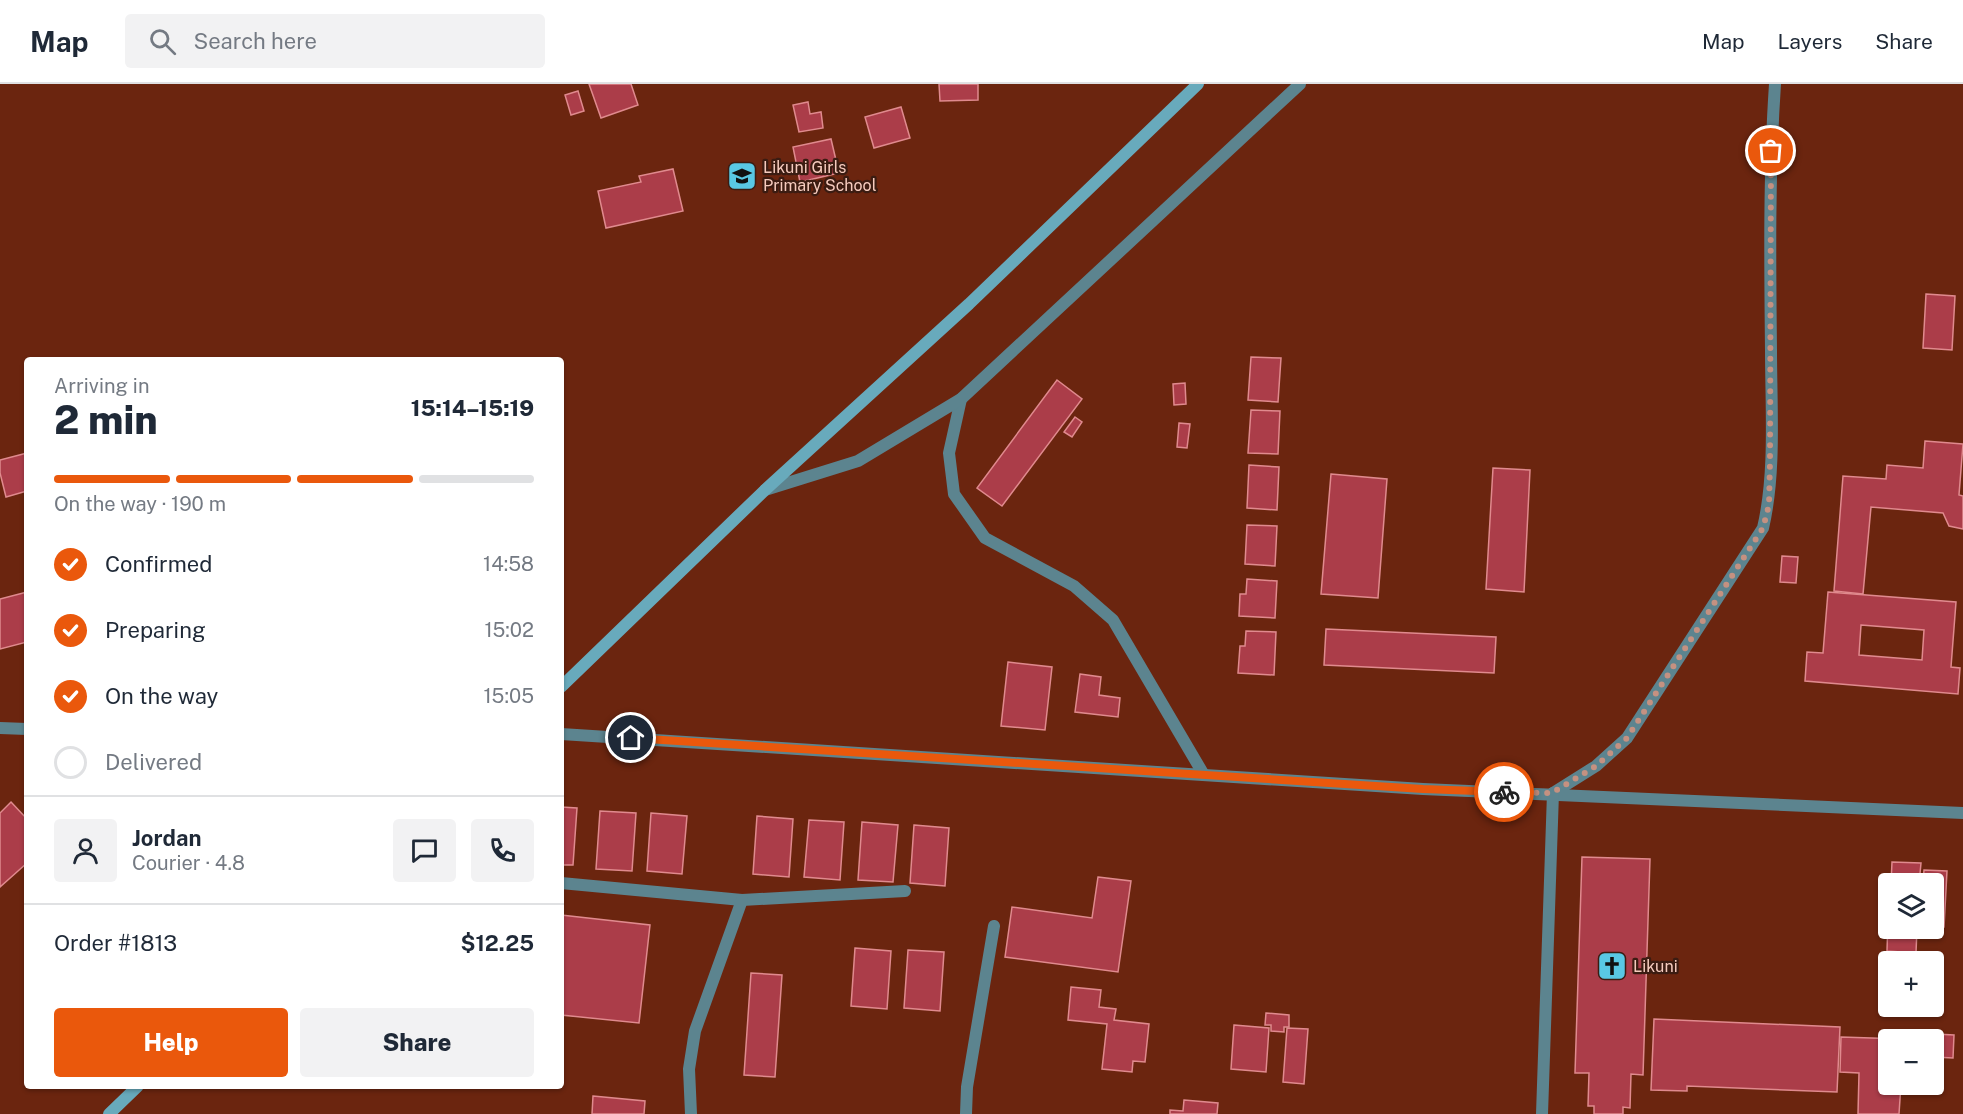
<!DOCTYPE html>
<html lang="en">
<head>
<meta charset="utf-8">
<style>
  :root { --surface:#fff; --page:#f2f2f3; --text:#1f2937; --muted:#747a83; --line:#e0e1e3; --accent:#ea580c }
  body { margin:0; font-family:"Public Sans",sans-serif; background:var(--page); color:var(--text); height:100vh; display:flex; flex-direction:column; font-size:22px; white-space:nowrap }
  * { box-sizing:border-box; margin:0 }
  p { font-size:20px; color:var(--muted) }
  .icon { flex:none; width:33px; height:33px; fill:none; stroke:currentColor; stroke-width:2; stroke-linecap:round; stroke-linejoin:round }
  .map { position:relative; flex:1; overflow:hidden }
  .side { position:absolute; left:24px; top:273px; width:540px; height:732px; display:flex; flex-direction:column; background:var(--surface); border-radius:6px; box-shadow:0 2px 4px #0004 }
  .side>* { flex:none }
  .controls { position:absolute; left:1878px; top:789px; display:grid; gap:12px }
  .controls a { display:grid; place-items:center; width:66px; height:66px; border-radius:6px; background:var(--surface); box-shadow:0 2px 4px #0004; font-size:30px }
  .pin { position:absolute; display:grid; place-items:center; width:51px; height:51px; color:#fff; margin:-26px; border:3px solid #fff; border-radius:50%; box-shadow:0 2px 6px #0007 }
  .courier { position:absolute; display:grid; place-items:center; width:60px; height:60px; margin:-30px; border:4px solid #ea580c; border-radius:50%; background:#fff; color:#222; box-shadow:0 2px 8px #0007 }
  .headline em { font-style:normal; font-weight:800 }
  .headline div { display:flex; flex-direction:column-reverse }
  .headline { display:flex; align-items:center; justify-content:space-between; height:102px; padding:0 30px }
  h1 { font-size:39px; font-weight:800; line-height:45px }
  .bar { display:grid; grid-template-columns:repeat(4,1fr); gap:9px 6px; align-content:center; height:72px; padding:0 30px }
  .bar i { height:8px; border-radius:4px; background:var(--line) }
  .bar .active { background:var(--accent) }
  .bar p { grid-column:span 4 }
  .line { display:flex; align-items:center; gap:15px; padding:0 30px; border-top:2px solid var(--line) }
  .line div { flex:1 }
  .round { display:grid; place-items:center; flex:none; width:63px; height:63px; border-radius:6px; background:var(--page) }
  ol { padding:0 30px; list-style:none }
  li { display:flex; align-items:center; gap:18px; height:66px }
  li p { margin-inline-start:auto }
  li .icon { padding:6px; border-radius:50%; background:var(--accent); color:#fff; stroke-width:4 }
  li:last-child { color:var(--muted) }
  li i { width:33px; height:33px; border:3px solid var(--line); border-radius:50% }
  .action { display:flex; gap:12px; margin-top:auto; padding:12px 30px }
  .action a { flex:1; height:69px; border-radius:6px; background:var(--accent); color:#fff; font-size:24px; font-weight:800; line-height:69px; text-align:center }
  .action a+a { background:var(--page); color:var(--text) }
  header { display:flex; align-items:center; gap:36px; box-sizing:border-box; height:84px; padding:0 30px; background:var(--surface); border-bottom:2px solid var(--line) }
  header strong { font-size:28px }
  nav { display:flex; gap:33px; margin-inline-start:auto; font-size:21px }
  .search { width:420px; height:54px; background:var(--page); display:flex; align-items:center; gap:15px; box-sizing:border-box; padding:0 21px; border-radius:6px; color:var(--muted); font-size:22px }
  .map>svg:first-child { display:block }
</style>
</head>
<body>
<header>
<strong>Map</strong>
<div class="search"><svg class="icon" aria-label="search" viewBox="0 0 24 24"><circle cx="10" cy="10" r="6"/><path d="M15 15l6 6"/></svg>Search here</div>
<nav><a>Map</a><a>Layers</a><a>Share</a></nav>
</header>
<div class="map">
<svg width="1963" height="1030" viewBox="0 0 1963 1030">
  <rect width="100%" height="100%" fill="#6b250f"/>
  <g fill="#ab3d49" stroke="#e08a8e" stroke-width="1.5" fill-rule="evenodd">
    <path d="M589,0H631L638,21L601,34Z"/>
    <path d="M939,0H978V16L940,17Z"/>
    <path d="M578,7L584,27L571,31L565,11Z"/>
    <path d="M808,18L810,30L821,28L823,44L799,48L793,21Z"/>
    <path d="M901,23L910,54L874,64L865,33Z"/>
    <path d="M831,55L839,89L800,98L793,63Z"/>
    <path d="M673,85L683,127L606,144L598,107L641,98L639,92Z"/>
    <path d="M1926,210L1955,212L1952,266L1923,264Z"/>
    <path d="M1251,273L1281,274L1278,318L1248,316Z"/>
    <path d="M1057,296L1082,315L1002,422L977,404Z"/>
    <path d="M1185,299L1186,320L1174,321L1173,300Z"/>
    <path d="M1251,326L1280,327L1278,370L1248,369Z"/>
    <path d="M1075,333L1082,338L1072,353L1064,348Z"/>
    <path d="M1179,339L1190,340L1187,364L1177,363Z"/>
    <path d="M1925,357L1963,360L1959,411L1963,412V445L1949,442L1943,429L1871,423L1863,510L1834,507L1843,392L1886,395L1887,381L1923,384Z"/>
    <path d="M27,369V407L6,413L0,389V376Z"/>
    <path d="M1249,381L1279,383L1277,426L1247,424Z"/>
    <path d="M1493,384L1530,386L1524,508L1486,505Z"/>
    <path d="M1331,390L1387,395L1378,514L1321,510Z"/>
    <path d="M1247,441L1277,442L1275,482L1245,480Z"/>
    <path d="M1782,472L1798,473L1796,499L1780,498Z"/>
    <path d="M1247,495L1277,497L1275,534L1239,532L1240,510H1246Z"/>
    <path d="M27,508V558L0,565V515Z"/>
    <path d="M1828,508L1956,518L1951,583L1960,584L1958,610L1805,597L1807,568L1823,569ZM1861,541L1924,546L1922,576L1859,571Z"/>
    <path d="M1326,545L1496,553L1494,589L1324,581Z"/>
    <path d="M1246,547L1276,548L1274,591L1238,589L1240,562H1245Z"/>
    <path d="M1008,578L1052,583L1045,646L1001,642Z"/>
    <path d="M1080,590L1101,593L1099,611L1120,614L1118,633L1075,628Z"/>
    <path d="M11,718L27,735V779L0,803V729Z"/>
    <path d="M561,723L577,724L573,781H561Z"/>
    <path d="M600,727L636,729L632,787L596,785Z"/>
    <path d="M651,729L687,732L682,790L647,787Z"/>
    <path d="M757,732L793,735L789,793L753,790Z"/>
    <path d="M809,736L844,738L840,796L804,793Z"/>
    <path d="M862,738L898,741L893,798L858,796Z"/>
    <path d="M914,741L949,744L945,802L910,799Z"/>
    <path d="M1582,773L1650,775L1643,991L1631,990L1630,1024L1623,1023V1030H1594V1022H1588L1589,989H1575Z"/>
    <path d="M1892,778L1921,779L1919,800H1891Z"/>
    <path d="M1924,786L1947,787L1944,843H1934V800H1923Z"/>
    <path d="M1098,793L1131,797L1118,888L1005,873L1012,823L1092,834Z"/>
    <path d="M561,831L650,841L639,939L561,931Z"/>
    <path d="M1888,835V844H1917L1916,869L1887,867Z"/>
    <path d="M855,864L891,867L887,925L851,922Z"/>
    <path d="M908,866L944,868L940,927L904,924Z"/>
    <path d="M751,889L782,891L775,993L744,991Z"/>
    <path d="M1071,903L1101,906L1099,923L1116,925L1114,936L1149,940L1145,978L1133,977L1132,988L1102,985L1107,940L1068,936Z"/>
    <path d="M1266,929L1289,931V943H1284V948L1271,947V941H1265Z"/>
    <path d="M1654,935L1840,943L1837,1008L1687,1002V1007L1651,1006Z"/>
    <path d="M1234,941L1269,944L1266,988L1231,985Z"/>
    <path d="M1287,944L1308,945L1304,1000L1283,998Z"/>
    <path d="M1915,949L1954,951L1953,974L1934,973V956H1914Z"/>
    <path d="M1841,953L1902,955L1888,956V1000H1901L1899,1030H1858L1859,989L1840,988Z"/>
    <path d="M593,1012L645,1017L644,1030H592Z"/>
    <path d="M1184,1016L1218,1019L1217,1030H1170V1026L1183,1027Z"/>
  </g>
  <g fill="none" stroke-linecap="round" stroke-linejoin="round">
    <path stroke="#5c848f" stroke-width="12" d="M1553,709L1596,682L1627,654L1763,444C1776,389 1771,323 1771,266C1770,177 1769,89 1775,0"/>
    <g stroke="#5c848f" stroke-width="12">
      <path d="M961,315L949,369L954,410L985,454L1074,502L1113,536L1204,691"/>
      <path d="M765,406L858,377L961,315L1300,0"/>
      <path d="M0,644L27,645"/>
      <path d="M561,650L1423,705L1963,729"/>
      <path d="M561,799L742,816L905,807"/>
      <path d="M691,1030L689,985L695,947L742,816"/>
      <path d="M966,1030L967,1003L994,842"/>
      <path d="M1542,1030L1553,709"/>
    </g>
    <g stroke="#68aabc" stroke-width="12">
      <path d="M561,603L765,406L969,220L1198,0"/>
      <path d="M109,1030L138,1002"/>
    </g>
  </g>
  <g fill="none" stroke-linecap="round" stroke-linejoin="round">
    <path stroke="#c59181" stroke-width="6" stroke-dasharray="0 10.8" d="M1504,708L1552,709L1596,682L1627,654L1763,444L1769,421L1770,378L1771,67"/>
    <path stroke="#ea580c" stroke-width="8" d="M631,654L1423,705L1504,708"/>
  </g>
  <defs>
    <g id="school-square" transform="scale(1.5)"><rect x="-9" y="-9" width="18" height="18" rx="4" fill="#59c8e4" stroke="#3b1c12"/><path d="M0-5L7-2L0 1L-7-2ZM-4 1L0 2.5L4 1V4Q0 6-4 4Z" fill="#111"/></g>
    <g id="church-square" transform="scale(1.5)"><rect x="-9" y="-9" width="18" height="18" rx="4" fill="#59c8e4" stroke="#3b1c12"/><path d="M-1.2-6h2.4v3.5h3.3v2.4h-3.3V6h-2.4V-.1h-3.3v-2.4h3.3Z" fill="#111"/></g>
  </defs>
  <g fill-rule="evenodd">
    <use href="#school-square" x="742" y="92"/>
    <use href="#church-square" x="1612" y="882"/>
  </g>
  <g text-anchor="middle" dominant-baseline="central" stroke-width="4.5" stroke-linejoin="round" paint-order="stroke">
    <g font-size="16" fill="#f6cbbe" stroke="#3b1c12" text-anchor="start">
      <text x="763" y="83">Likuni Girls<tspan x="763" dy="18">Primary School</tspan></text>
      <text x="1633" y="882">Likuni</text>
    </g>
  </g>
</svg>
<div class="controls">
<a><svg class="icon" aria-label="layers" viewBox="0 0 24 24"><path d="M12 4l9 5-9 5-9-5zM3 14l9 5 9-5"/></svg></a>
<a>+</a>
<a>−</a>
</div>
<div class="pin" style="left:1771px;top:67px;background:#ea580c"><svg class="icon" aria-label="bag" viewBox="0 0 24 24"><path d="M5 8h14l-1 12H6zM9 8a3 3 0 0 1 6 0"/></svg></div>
<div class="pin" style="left:631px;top:654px;background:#1f2937"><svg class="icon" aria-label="home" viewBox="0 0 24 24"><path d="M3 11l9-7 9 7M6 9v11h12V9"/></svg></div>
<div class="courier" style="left:1504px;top:708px"><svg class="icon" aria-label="bike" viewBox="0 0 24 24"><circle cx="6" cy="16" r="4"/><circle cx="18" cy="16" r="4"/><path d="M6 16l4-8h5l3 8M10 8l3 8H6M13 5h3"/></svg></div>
<section class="side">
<div class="headline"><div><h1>2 min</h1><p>Arriving in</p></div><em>15:14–15:19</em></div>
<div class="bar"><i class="active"></i><i class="active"></i><i class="active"></i><i></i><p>On the way · 190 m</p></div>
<ol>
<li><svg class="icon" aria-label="check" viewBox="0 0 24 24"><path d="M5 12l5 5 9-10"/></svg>Confirmed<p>14:58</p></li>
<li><svg class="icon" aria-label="check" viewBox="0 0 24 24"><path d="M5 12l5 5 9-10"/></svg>Preparing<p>15:02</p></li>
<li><svg class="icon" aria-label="check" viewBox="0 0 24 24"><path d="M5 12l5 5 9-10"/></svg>On the way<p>15:05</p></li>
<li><i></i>Delivered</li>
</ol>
<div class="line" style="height:108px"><a class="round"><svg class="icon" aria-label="person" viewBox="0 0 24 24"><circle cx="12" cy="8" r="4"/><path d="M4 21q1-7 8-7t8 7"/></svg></a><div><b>Jordan</b><p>Courier · 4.8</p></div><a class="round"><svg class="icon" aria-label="chat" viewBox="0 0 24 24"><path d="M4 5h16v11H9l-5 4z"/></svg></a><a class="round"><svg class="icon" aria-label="phone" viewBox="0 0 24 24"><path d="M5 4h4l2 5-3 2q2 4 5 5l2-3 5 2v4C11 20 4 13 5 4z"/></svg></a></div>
<div class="line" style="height:78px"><div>Order #1813</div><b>$12.25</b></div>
<div class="action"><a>Help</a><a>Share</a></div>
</section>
</div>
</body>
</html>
